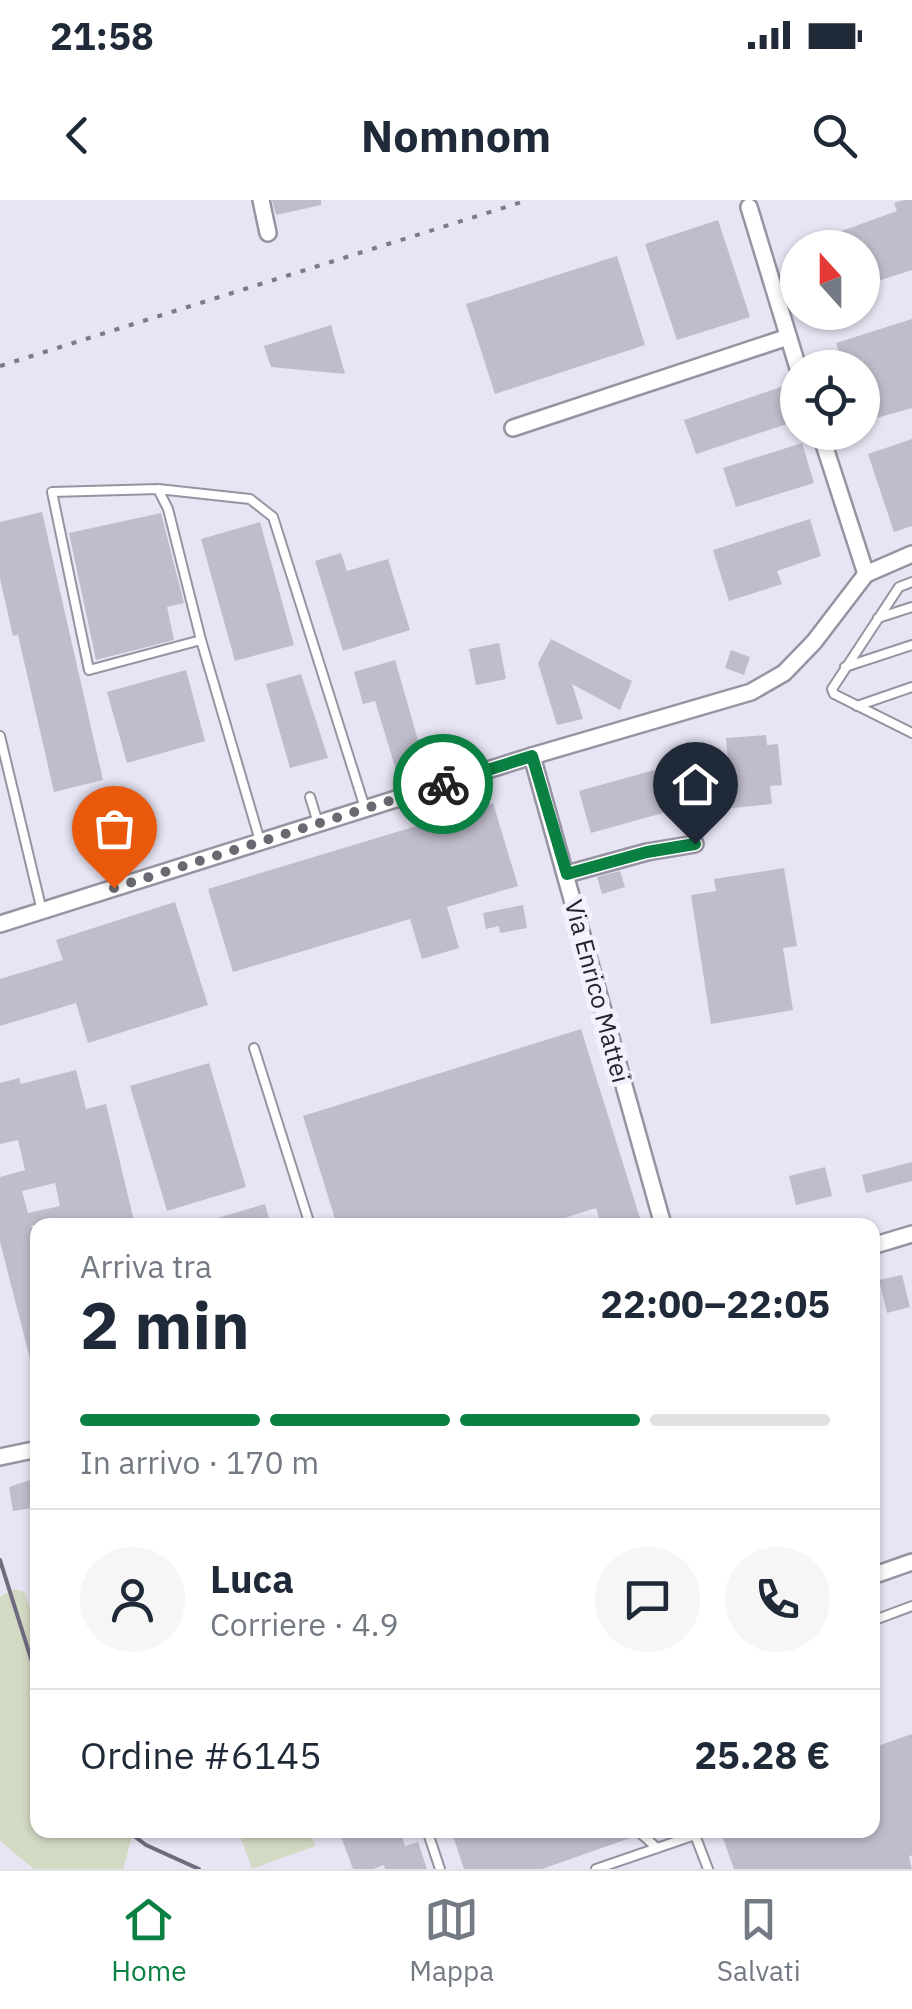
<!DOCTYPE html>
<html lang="it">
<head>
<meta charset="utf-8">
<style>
  :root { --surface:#fff; --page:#f6f6f7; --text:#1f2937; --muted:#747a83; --line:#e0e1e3; --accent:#0b8043 }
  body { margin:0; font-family:"IBM Plex Sans",sans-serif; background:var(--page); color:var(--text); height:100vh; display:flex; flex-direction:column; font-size:38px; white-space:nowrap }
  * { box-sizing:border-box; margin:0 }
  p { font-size:32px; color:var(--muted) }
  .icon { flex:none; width:55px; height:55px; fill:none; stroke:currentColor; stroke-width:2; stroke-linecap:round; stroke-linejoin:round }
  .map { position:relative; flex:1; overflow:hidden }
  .drawer { position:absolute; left:30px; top:1018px; width:850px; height:620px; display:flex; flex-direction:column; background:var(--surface); border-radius:20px; box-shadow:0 2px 8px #0004 }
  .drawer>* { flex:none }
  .needle { width:65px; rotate:339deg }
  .buttons { position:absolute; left:780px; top:30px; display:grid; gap:20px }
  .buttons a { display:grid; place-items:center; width:100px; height:100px; border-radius:50%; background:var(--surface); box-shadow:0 2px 8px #0004; font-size:50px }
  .pin { position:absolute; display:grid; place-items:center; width:85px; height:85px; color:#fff; margin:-102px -42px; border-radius:50% 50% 50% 0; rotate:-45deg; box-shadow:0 0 10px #0007 }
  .pin .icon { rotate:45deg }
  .courier { position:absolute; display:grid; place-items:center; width:100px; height:100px; margin:-50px; border:8px solid #0b8043; border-radius:50%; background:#fff; color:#222; box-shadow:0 2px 12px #0007 }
  .overview em { font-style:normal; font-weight:800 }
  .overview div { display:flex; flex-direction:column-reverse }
  .overview { display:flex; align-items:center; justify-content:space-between; height:170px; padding:0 50px }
  h1 { font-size:65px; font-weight:800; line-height:75px }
  .bar { display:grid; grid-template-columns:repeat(4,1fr); gap:15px 10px; align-content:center; height:120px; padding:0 50px }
  .bar i { height:12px; border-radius:8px; background:var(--line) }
  .bar .selected { background:var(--accent) }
  .bar p { grid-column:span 4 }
  .line { display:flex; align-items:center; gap:25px; padding:0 50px; border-top:2px solid var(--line) }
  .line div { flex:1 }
  .round { display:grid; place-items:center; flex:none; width:105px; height:105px; border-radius:52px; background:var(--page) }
  .status { display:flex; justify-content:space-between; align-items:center; height:70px; padding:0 50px; background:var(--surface); direction:ltr }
  .status svg { height:28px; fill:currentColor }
  header { display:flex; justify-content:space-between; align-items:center; height:130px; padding:0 50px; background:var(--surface); font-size:45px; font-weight:800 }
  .tab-bar { display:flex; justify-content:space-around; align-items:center; height:140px; border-top:2px solid var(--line); background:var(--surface); font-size:28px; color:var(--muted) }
  .tab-bar a { display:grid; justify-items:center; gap:5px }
  .tab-bar .selected { color:var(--accent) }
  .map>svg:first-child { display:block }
</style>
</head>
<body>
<div class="status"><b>21:58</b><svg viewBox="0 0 49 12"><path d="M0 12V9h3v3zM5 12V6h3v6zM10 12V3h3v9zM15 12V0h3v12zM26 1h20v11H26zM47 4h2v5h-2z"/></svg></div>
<header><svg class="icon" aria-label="back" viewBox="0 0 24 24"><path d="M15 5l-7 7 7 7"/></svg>Nomnom<svg class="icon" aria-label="search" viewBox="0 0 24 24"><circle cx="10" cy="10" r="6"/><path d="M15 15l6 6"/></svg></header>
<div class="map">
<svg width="912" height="1669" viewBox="0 0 912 1669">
  <rect width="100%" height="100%" fill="#e7e4f3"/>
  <g fill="#d3dac4">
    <path d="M14,1389L25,1392L37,1432L38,1630H134L123,1669H34L0,1641V1397Z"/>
    <path d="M238,1630H310L315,1646L252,1669Z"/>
  </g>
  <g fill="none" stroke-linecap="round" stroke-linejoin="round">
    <g stroke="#6f6b7f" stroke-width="4">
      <path d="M0,1360L38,1481"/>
      <path d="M126,1630L146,1645L199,1669"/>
    </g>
  </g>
  <g fill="#bfbccb" fill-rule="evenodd">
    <path d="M272,0H321V5L276,15Z"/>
    <path d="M904,0H912V70L862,86V48H795L897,11L894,3Z"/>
    <path d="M718,20L750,117L677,140L645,44Z"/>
    <path d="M617,56L645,145L495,194L466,104Z"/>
    <path d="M912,119V208L862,222V168H844L836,143Z"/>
    <path d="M331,125L345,174L271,167L264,146Z"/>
    <path d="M784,186L796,221L696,254L684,220Z"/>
    <path d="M912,239V326L894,332L868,254Z"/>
    <path d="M802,243L814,283L736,307L723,268Z"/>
    <path d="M42,312L103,580L54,592L18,435L13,436L0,379V322Z"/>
    <path d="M161,313L184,403L167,407L174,440L96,460L69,333Z"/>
    <path d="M810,319L821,356L777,371L782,384L729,401L713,350Z"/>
    <path d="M260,322L294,445L235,461L201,339Z"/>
    <path d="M341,353L347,371L388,359L410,430L343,451L315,361Z"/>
    <path d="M551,439L632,481L620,510L572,484L583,519L557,525L538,463Z"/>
    <path d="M499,443L506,479L476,485L469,449Z"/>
    <path d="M731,450L750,457L744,475L725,468Z"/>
    <path d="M395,460L424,561L396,570L375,501L363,504L354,472Z"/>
    <path d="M186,470L205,541L127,563L107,492Z"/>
    <path d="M301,474L328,558L290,568L266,484Z"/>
    <path d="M766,535L767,545L778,544L782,585L770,586L772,604L732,608L726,538Z"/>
    <path d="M658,569L670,611L591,633L579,591Z"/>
    <path d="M493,603L518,686L447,707L459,748L422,759L410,719L233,772L208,689Z"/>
    <path d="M784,668L797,746L783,748L793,810L711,824L691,695L716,691L714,679Z"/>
    <path d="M620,671L625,687L602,694L597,677Z"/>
    <path d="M175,702L208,805L88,843L76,803L0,826V779L63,760L56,740Z"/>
    <path d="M523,705L527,728L500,733L499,726L486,729L483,713Z"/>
    <path d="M581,829L640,1018L626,1022L627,1025H601L596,1008L542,1025H337L303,916Z"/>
    <path d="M209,863L246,987L167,1011L130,886Z"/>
    <path d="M76,870L86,909L106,904L135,1025H31L38,1050V1174H34L0,1042V977L25,970L18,940L0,944V883L19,878L21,884ZM55,983L60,1006L28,1013L22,991Z"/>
    <path d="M912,962V981L866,993L862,975Z"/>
    <path d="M825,967L832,996L796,1005L789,976Z"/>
    <path d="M265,1004L271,1025H204V1022Z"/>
    <path d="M902,1075L910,1107L887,1113L879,1080Z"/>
    <path d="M33,1279L38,1307L13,1311L9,1287Z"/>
    <path d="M912,1534V1655L909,1657L912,1669H734L720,1630H872V1548Z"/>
    <path d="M352,1630H400L405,1646L418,1642L427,1669H385L384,1665L373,1669H353L340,1634Z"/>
    <path d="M451,1630H630L633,1637L542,1669H464Z"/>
  </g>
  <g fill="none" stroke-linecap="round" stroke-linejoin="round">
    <g stroke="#9693a2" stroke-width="12">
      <g id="service">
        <path d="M158,289L168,309L201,440L89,470L52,292L158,289L250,299L273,317L365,608"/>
        <path d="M912,382L899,387L832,489L834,494L912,533"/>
        <path d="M878,418L912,407"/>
        <path d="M201,440L260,641"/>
        <path d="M845,467L912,445"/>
        <path d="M857,506L912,487"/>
        <path d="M0,536L42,711"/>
        <path d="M310,597L318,623"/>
        <path d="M254,848L310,1025"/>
        <path d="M872,1421L912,1406"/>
        <path d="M427,1630L440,1669"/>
        <path d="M637,1630L657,1648"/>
        <path d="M693,1630L708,1669"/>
        <path d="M596,1669L695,1635"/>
      </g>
    </g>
    <g stroke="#9693a2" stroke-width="20">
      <g id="minor">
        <path d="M261,0L268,33"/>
        <path d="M749,7L798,168"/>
        <path d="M513,228L788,137"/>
        <path d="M820,232L866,374"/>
        <path d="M532,556L663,1025"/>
        <path d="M567,674L647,652L695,644"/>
        <path d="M0,724L532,556L751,492L784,473L814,442L866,374L912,354"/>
        <path d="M872,1046L912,1034"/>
        <path d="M0,1257L38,1249"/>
        <path d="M872,1376L912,1362"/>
      </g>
    </g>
    <use href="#service" stroke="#fff" stroke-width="8"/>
    <use href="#minor" stroke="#fff" stroke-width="15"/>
    <path stroke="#7d7b85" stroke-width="4" stroke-dasharray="5 10" stroke-linecap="butt" d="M0,166L528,0"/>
  </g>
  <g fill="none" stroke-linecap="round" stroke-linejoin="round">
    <path stroke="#6a6871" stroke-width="10" stroke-dasharray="0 18" d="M114,688L443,584"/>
    <path stroke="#0b8043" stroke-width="12" d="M443,584L532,556L567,674L647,652L695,644"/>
  </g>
  <g text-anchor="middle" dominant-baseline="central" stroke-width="10" stroke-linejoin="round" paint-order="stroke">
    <g font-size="25" fill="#26252b" stroke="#f4f1fe">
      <text transform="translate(598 791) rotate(75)">Via Enrico Mattei</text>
    </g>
  </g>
</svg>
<div class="buttons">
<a><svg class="needle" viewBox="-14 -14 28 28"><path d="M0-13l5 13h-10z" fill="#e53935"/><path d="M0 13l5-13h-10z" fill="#747a83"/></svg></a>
<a><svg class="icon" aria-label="locate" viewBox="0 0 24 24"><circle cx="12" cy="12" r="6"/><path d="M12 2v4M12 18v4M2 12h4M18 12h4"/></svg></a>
</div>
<div class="pin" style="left:114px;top:688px;background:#ea580c"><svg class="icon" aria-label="bag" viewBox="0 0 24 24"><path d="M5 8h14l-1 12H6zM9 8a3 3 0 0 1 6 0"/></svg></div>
<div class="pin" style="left:695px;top:644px;background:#1f2937"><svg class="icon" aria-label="home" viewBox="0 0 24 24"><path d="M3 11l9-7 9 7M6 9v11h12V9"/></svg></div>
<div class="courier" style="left:443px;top:584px"><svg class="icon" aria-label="bike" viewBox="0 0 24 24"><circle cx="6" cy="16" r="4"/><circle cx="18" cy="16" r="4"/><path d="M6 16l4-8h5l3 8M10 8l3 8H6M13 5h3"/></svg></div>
<section class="drawer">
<div class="overview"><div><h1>2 min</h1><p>Arriva tra</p></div><em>22:00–22:05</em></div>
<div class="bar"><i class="selected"></i><i class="selected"></i><i class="selected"></i><i></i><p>In arrivo · 170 m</p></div>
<div class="line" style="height:180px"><a class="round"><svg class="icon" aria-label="person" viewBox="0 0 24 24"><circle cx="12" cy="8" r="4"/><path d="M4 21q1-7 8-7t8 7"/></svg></a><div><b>Luca</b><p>Corriere · 4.9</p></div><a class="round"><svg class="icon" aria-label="chat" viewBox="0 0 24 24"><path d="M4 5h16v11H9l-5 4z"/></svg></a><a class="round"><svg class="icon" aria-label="phone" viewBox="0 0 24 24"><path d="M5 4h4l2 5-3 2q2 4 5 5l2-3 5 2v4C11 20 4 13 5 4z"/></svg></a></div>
<div class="line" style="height:130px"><div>Ordine #6145</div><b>25.28 €</b></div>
</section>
</div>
<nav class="tab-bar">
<a class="selected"><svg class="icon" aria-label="home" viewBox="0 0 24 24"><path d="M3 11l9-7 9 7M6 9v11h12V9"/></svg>Home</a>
<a><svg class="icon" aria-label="map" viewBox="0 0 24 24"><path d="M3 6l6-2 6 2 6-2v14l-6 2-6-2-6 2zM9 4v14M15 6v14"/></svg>Mappa</a>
<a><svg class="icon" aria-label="saved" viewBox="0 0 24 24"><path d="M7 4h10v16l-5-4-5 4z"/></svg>Salvati</a>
</nav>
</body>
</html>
